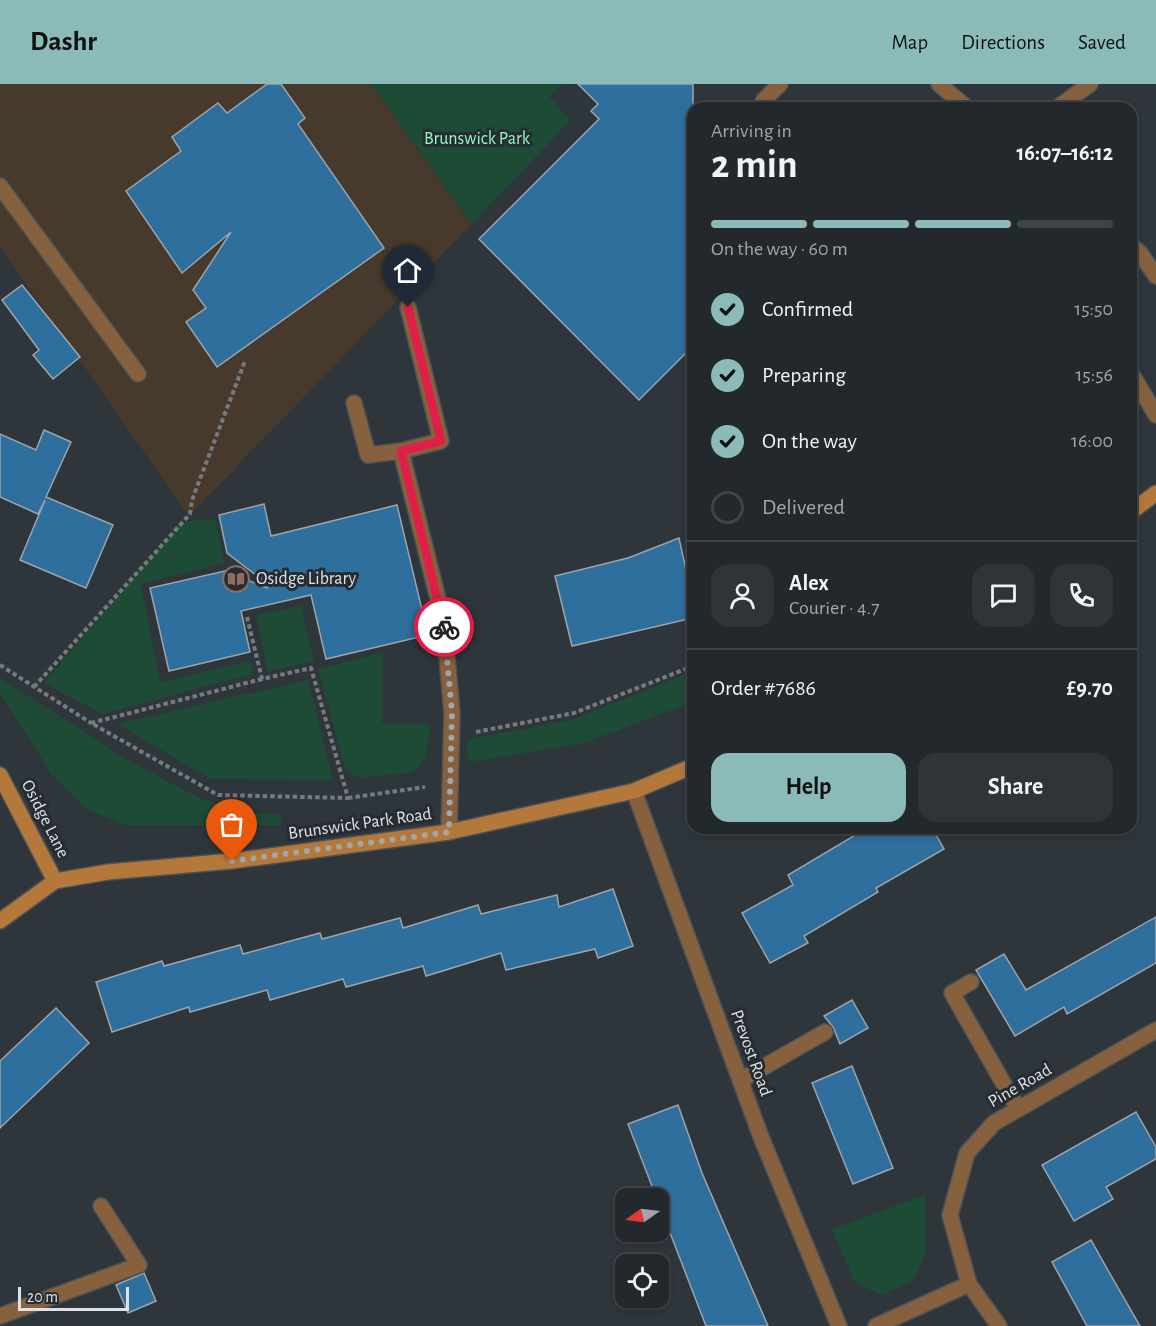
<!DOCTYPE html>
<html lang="en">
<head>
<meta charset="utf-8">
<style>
  :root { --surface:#23282c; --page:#2f3438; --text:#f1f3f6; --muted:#a3a6a9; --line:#404448; --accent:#8bbbb9 }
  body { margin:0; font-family:"Alegreya Sans",sans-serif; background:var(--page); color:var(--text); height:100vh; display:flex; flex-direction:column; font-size:22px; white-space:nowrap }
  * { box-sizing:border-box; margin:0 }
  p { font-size:20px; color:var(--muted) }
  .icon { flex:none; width:33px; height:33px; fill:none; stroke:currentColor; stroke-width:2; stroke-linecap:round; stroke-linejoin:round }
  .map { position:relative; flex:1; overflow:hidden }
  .drawer { position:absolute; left:687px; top:18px; width:450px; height:732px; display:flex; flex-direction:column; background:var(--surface); border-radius:18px; box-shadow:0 3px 9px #0003,0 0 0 2px var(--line) }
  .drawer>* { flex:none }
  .needle { width:39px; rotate:256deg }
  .buttons { position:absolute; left:615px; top:1104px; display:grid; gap:12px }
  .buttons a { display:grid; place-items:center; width:54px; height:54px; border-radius:12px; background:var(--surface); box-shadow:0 3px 9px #0003,0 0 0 2px var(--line); font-size:30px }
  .scale { position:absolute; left:18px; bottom:15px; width:111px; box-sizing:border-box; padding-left:6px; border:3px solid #dee2e6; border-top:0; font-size:16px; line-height:21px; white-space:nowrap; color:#dee2e6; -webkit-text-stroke:4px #262c31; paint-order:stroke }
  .pin { position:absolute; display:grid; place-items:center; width:51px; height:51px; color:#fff; margin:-62px -26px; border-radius:50% 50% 50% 0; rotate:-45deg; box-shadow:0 0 6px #0007 }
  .pin .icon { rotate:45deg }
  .courier { position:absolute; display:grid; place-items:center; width:60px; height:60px; margin:-30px; border:4px solid #e11d48; border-radius:50%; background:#fff; color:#222; box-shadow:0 2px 8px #0007 }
  .head em { font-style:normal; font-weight:700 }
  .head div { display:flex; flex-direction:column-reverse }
  .head { display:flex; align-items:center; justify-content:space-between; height:102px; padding:0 24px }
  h1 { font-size:39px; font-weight:700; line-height:45px }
  .bar { display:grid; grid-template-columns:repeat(4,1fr); gap:9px 6px; align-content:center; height:72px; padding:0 24px }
  .bar i { height:8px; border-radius:4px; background:var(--line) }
  .bar .selected { background:var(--accent) }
  .bar p { grid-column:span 4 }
  .line { display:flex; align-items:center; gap:15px; padding:0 24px; border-top:2px solid var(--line) }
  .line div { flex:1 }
  .round { display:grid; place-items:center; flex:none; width:63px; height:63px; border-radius:18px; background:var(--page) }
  ol { padding:0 24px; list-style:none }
  li { display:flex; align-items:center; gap:18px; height:66px }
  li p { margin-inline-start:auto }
  li .icon { padding:6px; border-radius:50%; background:var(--accent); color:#111; stroke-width:4 }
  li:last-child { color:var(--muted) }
  li i { width:33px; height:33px; border:3px solid var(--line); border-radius:50% }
  .button { display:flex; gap:12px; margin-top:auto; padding:12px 24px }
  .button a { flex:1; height:69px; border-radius:18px; background:var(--accent); color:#111; font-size:24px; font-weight:700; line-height:69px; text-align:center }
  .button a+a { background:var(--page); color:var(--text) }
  header { display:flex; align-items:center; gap:36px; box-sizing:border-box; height:84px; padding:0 30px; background:var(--accent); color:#111 }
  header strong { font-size:28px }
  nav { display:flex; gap:33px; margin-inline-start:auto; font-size:21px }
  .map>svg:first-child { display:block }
</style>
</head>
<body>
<header>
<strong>Dashr</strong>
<nav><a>Map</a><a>Directions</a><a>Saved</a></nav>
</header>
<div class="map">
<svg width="1156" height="1242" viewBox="0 0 1156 1242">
  <rect width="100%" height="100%" fill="#2f363b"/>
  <path fill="#473a2c" d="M0,0H371L471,140L189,432L0,163Z"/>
  <g fill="#1d4b35">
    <path d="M371,0H563L549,12L570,37L472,140Z"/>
    <path d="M215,435L224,479L141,500L160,598L250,577L253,590L102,630L44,599L180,438Z"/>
    <path d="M301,522L314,577L268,587L256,531Z"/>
    <path d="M383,568L382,639L431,640L426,673L413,688L361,694L346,687L318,585Z"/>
    <path d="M693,587V618L584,659L469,678L466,656L575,635Z"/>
    <path d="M0,594L128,676L197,713L238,727L280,731L282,741H124L85,724L52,691L0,609Z"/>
    <path d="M308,596L333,696L210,695L117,640Z"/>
    <path d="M925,1111L926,1170L913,1197L882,1211L855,1199L832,1145Z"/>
  </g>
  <g fill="#2f6f9e" stroke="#9da4ab" stroke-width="1.5">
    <path d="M267,0H281L305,34L298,40L384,164L217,283L186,238L206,224L193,206L231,148L182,189L126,107L181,67L172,53L218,19L227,29Z"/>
    <path d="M578,0H693V262L639,316L479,155L599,35L591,27L598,20Z"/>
    <path d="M22,201L80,273L53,295L33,271L39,266L2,216Z"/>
    <path d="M44,346L71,358L46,413L113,441L86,504L20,476L45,416L38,430L0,413V350L36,366Z"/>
    <path d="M264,420L271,452L397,421L428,551L326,575L311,511L241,527L250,568L169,587L150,504L225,487L267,504L269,501L227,469L219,431Z"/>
    <path d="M679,454L693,518V534L572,562L555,492L628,474Z"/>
    <path d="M867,744H932L944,765L876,804L878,808L804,852L808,859L770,879L742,829L793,801L788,791Z"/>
    <path d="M613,805L633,862L598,874L595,865L506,886L501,869L426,892L423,882L346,903L343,895L270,916L267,906L190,928L189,923L112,948L96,898L162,877L164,882L240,861L243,870L320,849L322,855L400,834L403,844L478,821L481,830L557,811L559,823Z"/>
    <path d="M1156,833V879L1067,930L1064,923L1015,952L976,886L1004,870L1026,906Z"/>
    <path d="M852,916L868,944L840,960L833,943L824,932Z"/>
    <path d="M56,924L89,959L0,1044V977Z"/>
    <path d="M852,982L893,1084L853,1100L812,999Z"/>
    <path d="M678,1021L702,1089L768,1242H706L628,1040Z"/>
    <path d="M1136,1028L1156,1063V1075L1106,1103L1113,1115L1074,1137L1042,1081Z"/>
    <path d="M1091,1156L1109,1188L1140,1242H1087L1052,1178Z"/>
    <path d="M144,1189L156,1217L128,1229L116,1201Z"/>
  </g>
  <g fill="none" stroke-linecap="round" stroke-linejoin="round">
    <g stroke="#4b5256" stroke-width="18">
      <g id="lane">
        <path d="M763,17L780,0"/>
        <path d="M0,102L138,290"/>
        <path d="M408,223L441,357L401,367L444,539L452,629L449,748"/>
        <path d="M1131,289L1156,331"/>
        <path d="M354,319L368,371L401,367"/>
        <path d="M971,898L952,909L1018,1025"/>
        <path d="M741,996L825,948"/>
        <path d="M0,1232L139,1181L101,1122"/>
      </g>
    </g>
    <g stroke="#4b5256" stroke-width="18">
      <g id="street">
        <path d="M939,0L967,24"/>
        <path d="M1057,24L1090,0"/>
        <path d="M1131,161L1140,169L1156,192"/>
        <path d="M634,707L761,1053L839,1242"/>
        <path d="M876,1242L969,1200"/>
        <path d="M999,1242L969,1200L950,1131L967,1069L994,1039L1156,946"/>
      </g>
    </g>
    <g stroke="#4b5256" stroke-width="18">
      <g id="secondary">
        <path d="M1131,428L1156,409"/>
        <path d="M0,691L55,797"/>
        <path d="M0,837L55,797L108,788L232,777L449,748L634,707L693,682"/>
      </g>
    </g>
    <g stroke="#757a7f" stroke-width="4" stroke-dasharray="4.5 3" stroke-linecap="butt">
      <path d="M247,533L262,595L311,584L348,714L218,711L91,639L262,595"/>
      <path d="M0,581L91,639"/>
      <path d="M34,603L190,430L192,416L245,277"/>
      <path d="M476,648L574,629L693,582"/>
      <path d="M348,714L425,703"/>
    </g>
    <use href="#lane" stroke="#87613d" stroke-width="15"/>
    <use href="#street" stroke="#87613d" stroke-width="15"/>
    <use href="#secondary" stroke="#b5783b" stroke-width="15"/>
  </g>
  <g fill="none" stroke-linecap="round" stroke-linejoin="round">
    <path stroke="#a1a6aa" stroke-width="6" stroke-dasharray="0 10.8" d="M232,777L449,748L452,629L444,543"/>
    <path stroke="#e11d48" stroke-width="8" d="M408,223L441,357L401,367L444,543"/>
  </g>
  <defs>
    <g id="library-ring" transform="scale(1.35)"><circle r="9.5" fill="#262c31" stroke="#8d6e63" stroke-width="1.5"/><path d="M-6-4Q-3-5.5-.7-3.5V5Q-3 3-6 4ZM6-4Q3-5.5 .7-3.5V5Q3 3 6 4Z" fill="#8d6e63"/></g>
  </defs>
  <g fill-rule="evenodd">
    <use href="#library-ring" x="236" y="495"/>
  </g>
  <g text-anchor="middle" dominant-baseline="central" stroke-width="6" stroke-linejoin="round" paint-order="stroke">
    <g font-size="18" fill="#8efbc3" stroke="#262c31">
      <text x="477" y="55">Brunswick Park</text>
    </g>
    <g font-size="18" fill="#dee2e6" stroke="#262c31" text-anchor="start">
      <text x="256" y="495">Osidge Library</text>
    </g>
    <g font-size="18" fill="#dee2e6" stroke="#262c31">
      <text transform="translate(45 735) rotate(63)">Osidge Lane</text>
      <text transform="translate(360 740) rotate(-8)">Brunswick Park Road</text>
      <text transform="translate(751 969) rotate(70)">Prevost Road</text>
      <text transform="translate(1020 1002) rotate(-30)">Pine Road</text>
    </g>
  </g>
</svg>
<div class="buttons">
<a><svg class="needle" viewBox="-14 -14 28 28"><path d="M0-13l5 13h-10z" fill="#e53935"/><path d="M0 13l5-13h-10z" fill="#a3a6a9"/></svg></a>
<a><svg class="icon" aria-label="locate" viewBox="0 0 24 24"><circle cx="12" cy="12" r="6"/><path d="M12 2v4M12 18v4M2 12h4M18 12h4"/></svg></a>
</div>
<div class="scale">20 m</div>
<div class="pin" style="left:232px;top:777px;background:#ea580c"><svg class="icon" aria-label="bag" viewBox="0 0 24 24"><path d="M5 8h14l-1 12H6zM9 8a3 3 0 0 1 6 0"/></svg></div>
<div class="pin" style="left:408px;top:223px;background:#1f2937"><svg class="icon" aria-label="home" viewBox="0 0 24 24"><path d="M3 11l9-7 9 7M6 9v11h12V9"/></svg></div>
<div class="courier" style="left:444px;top:543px"><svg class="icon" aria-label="bike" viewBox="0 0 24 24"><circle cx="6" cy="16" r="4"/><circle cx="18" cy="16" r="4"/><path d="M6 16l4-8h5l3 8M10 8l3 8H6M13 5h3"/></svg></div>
<section class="drawer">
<div class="head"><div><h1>2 min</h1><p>Arriving in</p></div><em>16:07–16:12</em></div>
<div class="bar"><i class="selected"></i><i class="selected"></i><i class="selected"></i><i></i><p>On the way · 60 m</p></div>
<ol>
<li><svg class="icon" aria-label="check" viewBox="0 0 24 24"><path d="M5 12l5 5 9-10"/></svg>Confirmed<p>15:50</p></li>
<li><svg class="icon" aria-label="check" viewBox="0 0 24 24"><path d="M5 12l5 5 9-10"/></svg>Preparing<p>15:56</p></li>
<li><svg class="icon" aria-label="check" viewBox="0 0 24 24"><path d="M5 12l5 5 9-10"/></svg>On the way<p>16:00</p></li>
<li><i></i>Delivered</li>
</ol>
<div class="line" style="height:108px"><a class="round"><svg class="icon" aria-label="person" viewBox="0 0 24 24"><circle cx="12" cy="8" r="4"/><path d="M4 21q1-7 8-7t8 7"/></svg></a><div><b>Alex</b><p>Courier · 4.7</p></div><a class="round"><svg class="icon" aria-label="chat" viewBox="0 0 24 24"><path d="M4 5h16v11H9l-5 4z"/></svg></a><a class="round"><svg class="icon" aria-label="phone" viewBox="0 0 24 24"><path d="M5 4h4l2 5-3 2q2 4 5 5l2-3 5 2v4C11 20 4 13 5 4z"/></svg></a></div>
<div class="line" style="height:78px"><div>Order #7686</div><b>£9.70</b></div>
<div class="button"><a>Help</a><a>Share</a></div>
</section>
</div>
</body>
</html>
